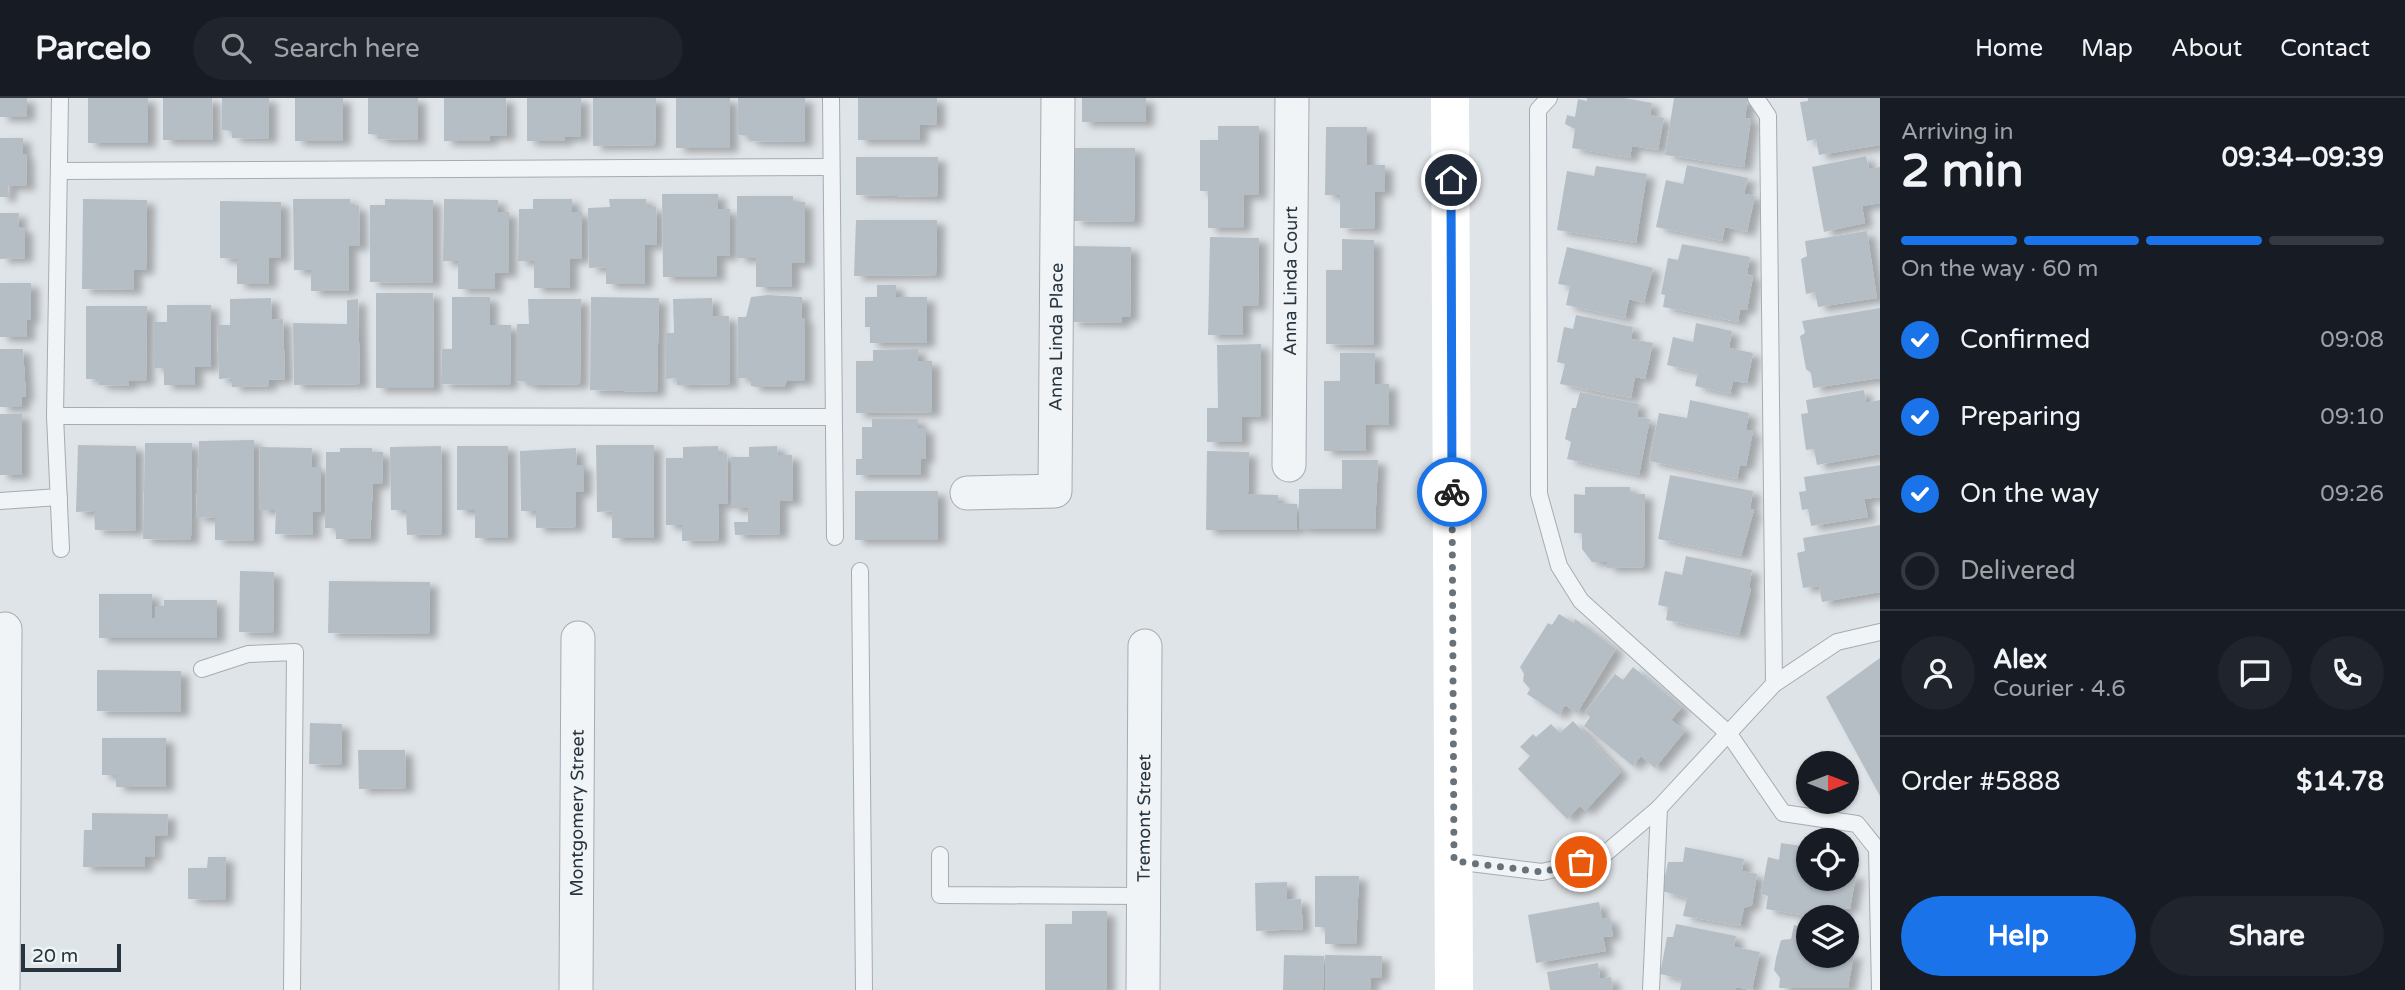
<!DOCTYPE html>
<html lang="en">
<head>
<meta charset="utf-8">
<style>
  :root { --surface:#171b24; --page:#20242c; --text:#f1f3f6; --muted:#9ea1a6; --line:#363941; --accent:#1a73e8 }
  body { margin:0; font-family:"Varela Round",sans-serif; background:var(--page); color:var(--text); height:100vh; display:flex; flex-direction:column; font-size:26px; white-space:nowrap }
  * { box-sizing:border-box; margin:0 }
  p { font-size:23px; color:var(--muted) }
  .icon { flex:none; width:38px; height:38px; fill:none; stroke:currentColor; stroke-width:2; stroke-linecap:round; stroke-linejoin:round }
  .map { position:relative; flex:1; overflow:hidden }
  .details { display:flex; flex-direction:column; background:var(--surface); width:525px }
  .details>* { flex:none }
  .needle { width:46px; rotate:90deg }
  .fabs { position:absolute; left:1796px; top:653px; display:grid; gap:14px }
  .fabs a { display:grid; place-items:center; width:63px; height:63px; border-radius:50%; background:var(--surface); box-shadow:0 2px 5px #0004; font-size:35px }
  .scale { position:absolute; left:21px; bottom:18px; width:100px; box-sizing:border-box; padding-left:7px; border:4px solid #28353f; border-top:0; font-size:19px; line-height:24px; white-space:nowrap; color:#28353f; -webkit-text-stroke:5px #eef3f6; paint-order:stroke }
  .pin { position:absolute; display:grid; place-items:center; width:60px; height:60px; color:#fff; margin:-30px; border:4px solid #fff; border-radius:50%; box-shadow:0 2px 7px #0007 }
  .courier { position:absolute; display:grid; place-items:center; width:70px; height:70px; margin:-35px; border:5px solid #1a73e8; border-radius:50%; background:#fff; color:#222; box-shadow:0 2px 9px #0007 }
  .overview em { font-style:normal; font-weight:700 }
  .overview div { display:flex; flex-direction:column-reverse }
  .overview { display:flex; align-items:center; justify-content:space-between; height:119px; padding:0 21px }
  h1 { font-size:46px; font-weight:700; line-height:52px }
  .bar { display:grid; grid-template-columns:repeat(4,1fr); gap:10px 7px; align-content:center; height:84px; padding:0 21px }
  .bar i { height:9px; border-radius:5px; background:var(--line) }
  .bar .selected { background:var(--accent) }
  .bar p { grid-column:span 4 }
  .line { display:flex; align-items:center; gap:18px; padding:0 21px; border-top:2px solid var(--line) }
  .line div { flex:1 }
  .round { display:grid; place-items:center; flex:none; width:74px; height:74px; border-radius:37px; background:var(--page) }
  ol { padding:0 21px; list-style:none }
  li { display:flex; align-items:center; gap:21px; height:77px }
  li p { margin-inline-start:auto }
  li .icon { padding:7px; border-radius:50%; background:var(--accent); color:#fff; stroke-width:4 }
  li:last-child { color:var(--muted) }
  li i { width:38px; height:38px; border:4px solid var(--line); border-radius:50% }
  .cta { display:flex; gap:14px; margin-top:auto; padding:14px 21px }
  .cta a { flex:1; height:80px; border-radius:42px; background:var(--accent); color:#fff; font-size:28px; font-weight:700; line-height:80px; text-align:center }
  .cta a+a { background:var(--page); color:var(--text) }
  header { display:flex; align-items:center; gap:42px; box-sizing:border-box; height:98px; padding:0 35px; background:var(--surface); border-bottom:2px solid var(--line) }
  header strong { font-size:33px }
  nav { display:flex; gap:38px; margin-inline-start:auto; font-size:24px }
  .search { width:490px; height:63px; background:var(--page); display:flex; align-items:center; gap:18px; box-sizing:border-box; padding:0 24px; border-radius:38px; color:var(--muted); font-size:26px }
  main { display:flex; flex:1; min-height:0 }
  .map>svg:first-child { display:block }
</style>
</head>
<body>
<header>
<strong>Parcelo</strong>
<div class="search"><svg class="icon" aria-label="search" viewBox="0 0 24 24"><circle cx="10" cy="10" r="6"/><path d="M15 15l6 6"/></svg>Search here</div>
<nav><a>Home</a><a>Map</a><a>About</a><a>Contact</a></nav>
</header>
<main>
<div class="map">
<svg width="1880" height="892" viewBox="0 0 1880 892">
  <defs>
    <filter id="shadow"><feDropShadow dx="8" dy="4.5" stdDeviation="3.5" flood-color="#0004"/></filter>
  </defs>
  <rect width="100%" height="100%" fill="#dfe4e8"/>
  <g fill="#b6bec5" filter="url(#shadow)">
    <rect x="0" y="0" width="27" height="19"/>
    <rect x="88" y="0" width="60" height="45"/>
    <path d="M163,0H212L213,42H163Z"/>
    <path d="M222,0H269V41L232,40V33L222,32Z"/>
    <rect x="295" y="0" width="48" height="43"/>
    <path d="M368,0H418V42L378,41V37L368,36Z"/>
    <path d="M444,0H506L507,38H490V43H444Z"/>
    <path d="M527,0H581V39H565V43H527Z"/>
    <path d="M593,0H656L655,47L593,48Z"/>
    <rect x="676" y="0" width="54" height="50"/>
    <path d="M738,0H805V44L750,43V38L738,37Z"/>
    <path d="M858,0H937V26L920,27V42H858Z"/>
    <rect x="1082" y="0" width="64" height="24"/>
    <path d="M1587,0H1624L1652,5L1650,17L1664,20L1658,52L1632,48L1630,60L1572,50L1575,31L1565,26L1567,17L1575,19L1578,1L1587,3Z"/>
    <path d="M1674,0H1748L1745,20L1751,21L1744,69L1665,57Z"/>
    <path d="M1808,0H1880V47L1819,57L1816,41L1807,43L1800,4L1808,3Z"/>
    <path d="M1218,28H1259V97H1244L1243,130H1208V93H1200V42H1218Z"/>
    <path d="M1326,29H1367V67H1385V94L1375,93L1374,131L1340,130V97H1325Z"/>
    <path d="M0,40H23V56H26L27,88H8L9,99H0Z"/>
    <path d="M1075,50H1135L1134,124L1074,123Z"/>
    <path d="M1866,58L1869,71L1880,69V105L1862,108L1865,125L1824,134L1812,69Z"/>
    <path d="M856,59H938L937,99L856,97Z"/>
    <path d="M1687,67L1748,80L1744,96L1755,98L1747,134L1725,129L1722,143L1656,129L1666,82L1683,86Z"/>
    <path d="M1596,68L1647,76L1636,145L1557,132L1567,73L1594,78Z"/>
    <path d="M662,96H718V111H730V158H717V179H663Z"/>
    <path d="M737,98H793V104H805V165H792V189H756V160H737Z"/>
    <path d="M83,101L147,102L146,172H134V192L82,191Z"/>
    <path d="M293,101H350V108H359L360,148H349V193H311V172H294Z"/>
    <path d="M385,101L433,102V185L370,184V107H385Z"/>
    <path d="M444,101L498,102V114H509V175H495V191H458V163H443Z"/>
    <path d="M533,101H572V114H582V161H570V190H534V163H518L519,111H533Z"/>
    <path d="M609,101H646L647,109H656L657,147H645V186H606V169L589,170L588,110L610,109Z"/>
    <path d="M220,103L281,104V160H269V186H237V161L220,160Z"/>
    <path d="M0,115H19L18,129L25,131V160L0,161Z"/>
    <path d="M856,122H937L936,177L854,178Z"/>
    <path d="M1867,133L1877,200L1818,209L1815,194L1806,196L1801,161L1807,158L1805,143Z"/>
    <path d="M1210,139L1259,140L1258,208H1243V237H1208Z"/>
    <path d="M1342,141L1374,142V247L1326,246V172H1342Z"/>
    <path d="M1682,146L1750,159L1747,176L1753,178L1747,212L1740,211L1738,224L1663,209L1665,197L1661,196L1668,160L1678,162Z"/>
    <path d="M1072,148L1131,149L1130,219H1122V225L1071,224Z"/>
    <path d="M1567,149L1653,170L1644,205L1629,201L1625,220L1566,207L1570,188L1558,186Z"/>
    <path d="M0,185H31V221L27,222V239H0Z"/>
    <path d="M877,187H896V199H927V245H870V229H865V199H877Z"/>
    <path d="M376,195H433L434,290H376Z"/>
    <path d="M768,197L802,199V220H805V283H787L784,289H756L751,288V280H738V219H746L751,199Z"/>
    <path d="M452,199H490V227H511L510,287L441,286L442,251H452Z"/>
    <path d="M591,199L659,200L657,294L590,292Z"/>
    <path d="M271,200L272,222L283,221L285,281L269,282V288L232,289V280L219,281L217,227H230V201Z"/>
    <path d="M712,200L713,218H729L730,286L677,287L676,280L666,281V235H674L673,201Z"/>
    <path d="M358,201L360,286L294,287L293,225L347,226V202Z"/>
    <path d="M528,201H581L580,286L527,287V284L517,283V226H529Z"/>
    <path d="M167,207H211V269H195V287H164V270H154V224H167Z"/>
    <path d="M86,208H147L146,283H129L128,288L99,287L98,281H86Z"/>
    <path d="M1880,210V280L1813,290L1811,275L1806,271L1800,238L1805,235L1802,223Z"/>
    <path d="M1576,217L1633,229L1631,241L1653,245L1645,281L1635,279L1631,300L1560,286L1565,266L1557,264L1564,229L1573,231Z"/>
    <path d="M1696,225L1732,233L1729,250L1753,255L1747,285L1733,283L1730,296L1695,288L1698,274L1667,267L1673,239L1693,244Z"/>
    <path d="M1261,246V319H1242V344H1207V310H1218L1217,247Z"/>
    <path d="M0,251H23L26,299H22V309H0Z"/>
    <path d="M918,251V263H932V314L856,315V263H873V252Z"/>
    <path d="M1340,255H1375V286H1389V327H1366V353H1324V283H1340Z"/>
    <path d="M1864,292L1866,305L1880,302V356L1817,367L1814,351L1806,352L1801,316L1808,315L1806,302Z"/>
    <path d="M1580,294L1639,306L1637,319L1650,321L1639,377L1567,361L1571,344L1565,341L1572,310H1576Z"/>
    <path d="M1690,302L1749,315L1746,332L1753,333L1746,368L1740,367L1737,381L1649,363L1659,315L1687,320Z"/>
    <rect x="0" y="316" width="22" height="61"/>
    <path d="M872,321H918V330H926V361H921V377H856V361H862V329H872Z"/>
    <path d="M254,342V443L215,442V419L196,420L199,343Z"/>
    <path d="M145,345H192L191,442L143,441Z"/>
    <path d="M78,347L136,348V433L95,432L94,413L76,414Z"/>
    <path d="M596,347H654V440H612V413L597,414Z"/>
    <path d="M441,348L442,436L407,437L406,412H391L390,349Z"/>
    <path d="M457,348H508V440H475V412H457Z"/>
    <path d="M718,348V356H727L728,406H718L719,442L682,443V427H666V360H683V349Z"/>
    <path d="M777,348L778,357H792L793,403H780V436L735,437L734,424H748V410H731V359H749V349Z"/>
    <path d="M260,349L312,350L311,369H321V414H313V437L275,436L276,412H259Z"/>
    <path d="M340,350H372V354H383L382,386H373L370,441H336V430H325L326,354H340Z"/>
    <path d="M576,350L577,367H584V394H576V429L536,430V413H521L520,353Z"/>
    <path d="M1207,353L1249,354L1248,396L1278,397V405L1297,406V432H1206Z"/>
    <path d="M1342,362H1378L1375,431H1299V391H1342Z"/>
    <path d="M1880,367V399L1864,401L1868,419L1811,428L1808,411L1802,412L1799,394L1806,393L1804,379Z"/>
    <path d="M1670,377L1753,393L1750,411L1754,412L1741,458L1658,441Z"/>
    <path d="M1585,389H1630V396H1645L1644,469L1607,470V464H1592L1582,451V435H1574V396L1585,397Z"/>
    <rect x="855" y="393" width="83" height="49"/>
    <path d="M1880,427V494L1822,504L1819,488L1803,490L1797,455L1805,453L1803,440Z"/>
    <path d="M1686,458L1752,472L1749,490L1751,491L1739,537L1666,522L1668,509L1658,507L1665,473L1682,477Z"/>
    <path d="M240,473L274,474L273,535L239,534Z"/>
    <path d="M329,483L430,484L429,536L328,535Z"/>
    <path d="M99,496H152V520H155V508H164V502H217V540H99Z"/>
    <path d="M1559,516L1574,525L1575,521L1616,551L1577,615L1565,607L1559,617L1527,596L1530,591L1523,583L1524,576L1520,569L1548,525L1552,527Z"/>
    <path d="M1880,560V698L1826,599Z"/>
    <path d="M1633,569L1682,609L1671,622L1685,633L1655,670L1641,658L1633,668L1584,628L1590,619L1585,614L1615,576L1623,582Z"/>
    <path d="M97,572L181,573V614L97,613Z"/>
    <path d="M1573,623L1621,674L1585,713L1580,708L1567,721L1518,671L1530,658L1520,649L1533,636L1536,639L1551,626L1560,635Z"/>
    <path d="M310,625L342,626L341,667L309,666Z"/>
    <path d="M102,640H166V689H116V677H102Z"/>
    <path d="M358,652H405L406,690L359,691Z"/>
    <path d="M92,715L168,716L167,738H155L154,759H145V769H83L84,732H92Z"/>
    <path d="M1781,745L1808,749V780H1846V775L1856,777L1850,811L1844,810L1843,819H1813L1766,811L1768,798L1761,796L1768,759L1779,762Z"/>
    <path d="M1685,749L1744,761L1742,773L1757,776L1752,807L1744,810L1740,828L1683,818L1687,800L1662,793L1668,764H1683Z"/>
    <path d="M208,759H226L225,802L188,801V770H207Z"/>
    <path d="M1315,778H1359L1356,846H1325V829H1315Z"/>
    <path d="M1287,784V802L1301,801L1303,831L1256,833L1255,785Z"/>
    <path d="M1599,804L1602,821L1610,820L1613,838L1603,839L1606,853L1536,865L1528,817Z"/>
    <path d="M1072,813H1107V892H1045V826H1072Z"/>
    <path d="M1676,826L1736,838L1734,849L1760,854L1752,892L1736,889V892H1680L1682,881L1660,876L1667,839H1673Z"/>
    <path d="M1794,827L1808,830V858L1854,855L1848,890H1779L1780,880L1774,872L1776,860L1781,842L1791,841Z"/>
    <path d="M1284,857L1324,858L1323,892H1283Z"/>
    <path d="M1325,857L1382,858L1381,880H1371V892H1325Z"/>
    <path d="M1598,865L1600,881L1611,879L1613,892H1550L1547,874Z"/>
  </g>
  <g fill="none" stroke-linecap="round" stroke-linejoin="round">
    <g stroke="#a4acb2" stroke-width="18">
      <g id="lane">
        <path d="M60,0L55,318L61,451"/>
        <path d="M831,0L835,439"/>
        <path d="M1549,0L1538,12L1539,396L1559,468L1581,503L1729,636L1783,715L1857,726L1877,751L1880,892"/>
        <path d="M1756,0L1768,18L1774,586"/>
        <path d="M59,73L831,69"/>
        <path d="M55,318L832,319"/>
        <path d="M0,403L59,399"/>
        <path d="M860,473L864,892"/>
        <path d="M202,571L248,556L295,554L292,892"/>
        <path d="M940,757V797L1144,798"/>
        <path d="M1454,763L1542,774L1600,760L1659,710L1774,586L1837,544L1880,534"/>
        <path d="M1651,892L1659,710"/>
      </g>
    </g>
    <g stroke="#a4acb2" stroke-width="35">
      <g id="street">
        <path id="s1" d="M1289,367L1292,0"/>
        <path id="s2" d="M967,395L1055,393L1058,0"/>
        <path d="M3,892L5,531"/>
        <path id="s3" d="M576,892L578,540"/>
        <path id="s4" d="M1143,892L1145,548"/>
      </g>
    </g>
    <use href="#lane" stroke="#f1f4f6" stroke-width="16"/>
    <use href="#street" stroke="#f1f4f6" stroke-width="33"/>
    <path stroke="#fff" stroke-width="38" d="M1450,0L1454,892"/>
  </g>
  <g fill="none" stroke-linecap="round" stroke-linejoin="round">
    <path stroke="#68727a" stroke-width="7" stroke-dasharray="0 12.6" d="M1452,394L1454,763L1542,774L1581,764"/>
    <path stroke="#1a73e8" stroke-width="9" d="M1451,82L1452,394"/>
  </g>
  <g text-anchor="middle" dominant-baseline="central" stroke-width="7" stroke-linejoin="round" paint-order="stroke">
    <g font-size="18" fill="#28353f" stroke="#eef3f6">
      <text stroke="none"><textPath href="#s1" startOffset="184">Anna Linda Court</textPath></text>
      <text stroke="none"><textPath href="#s2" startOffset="242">Anna Linda Place</textPath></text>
      <text stroke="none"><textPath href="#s3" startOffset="177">Montgomery Street</textPath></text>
      <text stroke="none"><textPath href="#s4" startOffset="172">Tremont Street</textPath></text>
    </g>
  </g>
</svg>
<div class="fabs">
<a><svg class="needle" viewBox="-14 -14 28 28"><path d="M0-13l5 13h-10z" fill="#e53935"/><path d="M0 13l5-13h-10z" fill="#9ea1a6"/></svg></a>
<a><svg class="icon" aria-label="locate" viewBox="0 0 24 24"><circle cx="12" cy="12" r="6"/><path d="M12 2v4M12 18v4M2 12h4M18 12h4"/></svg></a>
<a><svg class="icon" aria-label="layers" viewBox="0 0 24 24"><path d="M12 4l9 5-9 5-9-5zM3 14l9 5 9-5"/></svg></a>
</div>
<div class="scale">20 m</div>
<div class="pin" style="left:1581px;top:764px;background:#ea580c"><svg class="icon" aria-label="bag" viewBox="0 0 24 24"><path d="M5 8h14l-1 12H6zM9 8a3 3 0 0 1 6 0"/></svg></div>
<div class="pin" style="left:1451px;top:82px;background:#1f2937"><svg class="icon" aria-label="home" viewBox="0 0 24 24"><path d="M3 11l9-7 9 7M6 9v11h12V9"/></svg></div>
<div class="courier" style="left:1452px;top:394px"><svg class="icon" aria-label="bike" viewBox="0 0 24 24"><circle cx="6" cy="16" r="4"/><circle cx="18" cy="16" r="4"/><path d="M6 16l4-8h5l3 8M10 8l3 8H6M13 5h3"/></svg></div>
</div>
<section class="details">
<div class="overview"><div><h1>2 min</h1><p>Arriving in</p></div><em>09:34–09:39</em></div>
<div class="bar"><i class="selected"></i><i class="selected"></i><i class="selected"></i><i></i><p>On the way · 60 m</p></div>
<ol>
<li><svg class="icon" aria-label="check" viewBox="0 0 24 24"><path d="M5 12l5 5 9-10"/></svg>Confirmed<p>09:08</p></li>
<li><svg class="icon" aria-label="check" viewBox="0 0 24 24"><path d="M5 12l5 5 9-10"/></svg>Preparing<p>09:10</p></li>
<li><svg class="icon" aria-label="check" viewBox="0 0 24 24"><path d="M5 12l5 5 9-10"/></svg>On the way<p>09:26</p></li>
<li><i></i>Delivered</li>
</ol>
<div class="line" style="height:126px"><a class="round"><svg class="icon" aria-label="person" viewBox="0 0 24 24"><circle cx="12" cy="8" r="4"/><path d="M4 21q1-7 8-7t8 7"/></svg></a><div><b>Alex</b><p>Courier · 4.6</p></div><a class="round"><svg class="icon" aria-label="chat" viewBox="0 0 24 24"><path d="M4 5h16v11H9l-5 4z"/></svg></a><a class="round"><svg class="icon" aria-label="phone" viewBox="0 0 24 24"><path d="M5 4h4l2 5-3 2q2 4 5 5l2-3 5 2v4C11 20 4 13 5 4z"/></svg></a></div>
<div class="line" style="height:91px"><div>Order #5888</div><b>$14.78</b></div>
<div class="cta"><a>Help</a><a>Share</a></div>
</section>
</main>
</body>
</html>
